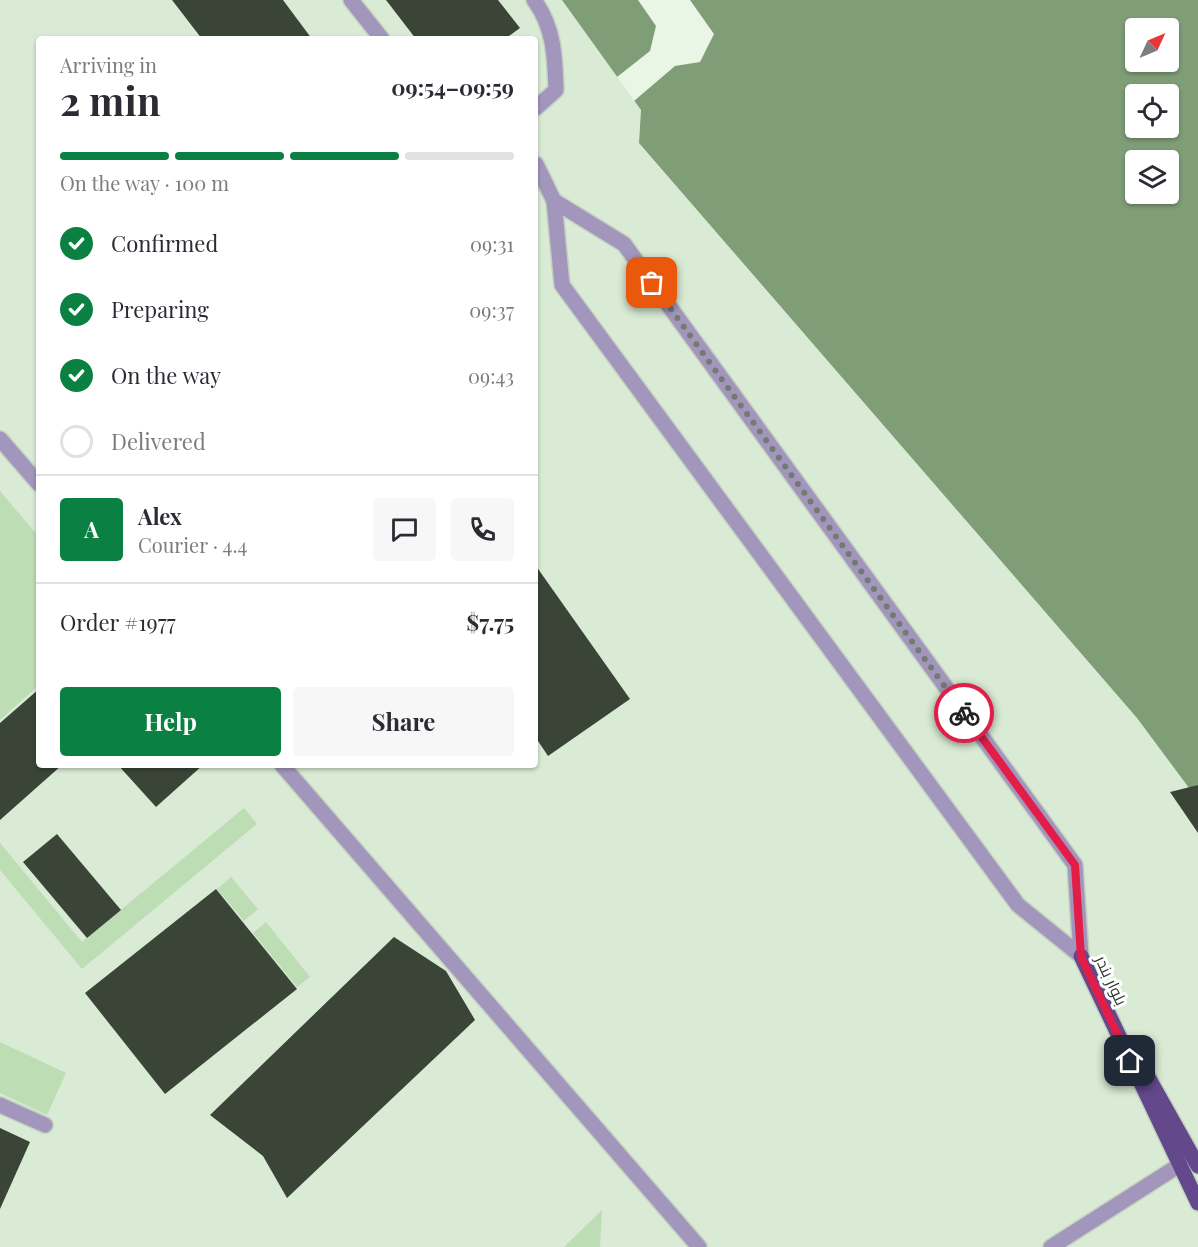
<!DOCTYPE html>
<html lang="en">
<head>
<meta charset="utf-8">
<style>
  :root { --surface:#fff; --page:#f7f7f7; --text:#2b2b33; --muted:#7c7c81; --line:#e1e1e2; --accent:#0b8043 }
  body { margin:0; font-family:"Playfair Display",Cairo,serif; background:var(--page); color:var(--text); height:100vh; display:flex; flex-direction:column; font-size:22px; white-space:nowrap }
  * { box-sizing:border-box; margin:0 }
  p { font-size:20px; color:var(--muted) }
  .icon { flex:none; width:33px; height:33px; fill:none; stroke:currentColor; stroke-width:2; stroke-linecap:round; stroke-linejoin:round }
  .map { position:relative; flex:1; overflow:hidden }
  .drawer { position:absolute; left:36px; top:36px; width:502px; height:732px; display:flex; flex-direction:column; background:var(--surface); border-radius:6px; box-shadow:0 2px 4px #0004 }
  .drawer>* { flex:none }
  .needle { width:39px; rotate:46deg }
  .buttons { position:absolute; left:1125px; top:18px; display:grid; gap:12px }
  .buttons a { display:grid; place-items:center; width:54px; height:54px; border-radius:6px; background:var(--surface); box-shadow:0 2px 4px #0004; font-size:30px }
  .pin { position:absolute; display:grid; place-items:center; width:51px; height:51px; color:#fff; margin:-26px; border-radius:12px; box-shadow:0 3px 9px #0006 }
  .courier { position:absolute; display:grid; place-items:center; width:60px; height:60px; margin:-30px; border:4px solid #e11d48; border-radius:50%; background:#fff; color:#222; box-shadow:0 2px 8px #0007 }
  .summary em { font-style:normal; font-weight:700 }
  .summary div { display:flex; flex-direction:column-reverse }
  .summary { display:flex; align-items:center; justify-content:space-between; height:102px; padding:0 24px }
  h1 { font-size:39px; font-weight:700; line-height:45px }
  .bar { display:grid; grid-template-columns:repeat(4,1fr); gap:9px 6px; align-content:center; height:72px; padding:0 24px }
  .bar i { height:8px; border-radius:4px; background:var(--line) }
  .bar .on { background:var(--accent) }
  .bar p { grid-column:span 4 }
  .line { display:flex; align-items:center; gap:15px; padding:0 24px; border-top:2px solid var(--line) }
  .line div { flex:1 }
  .round { display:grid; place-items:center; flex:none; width:63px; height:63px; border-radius:6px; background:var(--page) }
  ol { padding:0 24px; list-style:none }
  li { display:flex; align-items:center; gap:18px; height:66px }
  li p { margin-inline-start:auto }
  li .icon { padding:6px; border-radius:50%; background:var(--accent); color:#fff; stroke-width:4 }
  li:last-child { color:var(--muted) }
  li i { width:33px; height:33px; border:3px solid var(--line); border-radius:50% }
  .cta { display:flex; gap:12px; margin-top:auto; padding:12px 24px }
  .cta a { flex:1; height:69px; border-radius:6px; background:var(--accent); color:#fff; font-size:24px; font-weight:700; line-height:69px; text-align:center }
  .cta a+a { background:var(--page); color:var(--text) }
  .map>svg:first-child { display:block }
</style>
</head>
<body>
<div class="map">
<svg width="1198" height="1247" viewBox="0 0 1198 1247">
  <rect width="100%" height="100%" fill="#e9f6e5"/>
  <path fill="#d9ebd4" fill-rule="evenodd" d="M0,0H562L641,110L639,143L1137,718L1189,788L1171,793L1198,833V1247H0ZM39,39H536V765H39Z"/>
  <g fill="#bdddb4">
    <path d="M0,491L39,537V685L0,720Z"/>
    <path d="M244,808L257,824L82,969L0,870V843L82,942Z"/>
    <path d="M231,877L258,909L244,921L217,889Z"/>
    <path d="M266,922L310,977L297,987L253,933Z"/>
    <path d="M0,1042L66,1073L47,1115L0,1093Z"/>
    <path d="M602,1210L600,1247H564Z"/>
  </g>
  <path fill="#7f9d76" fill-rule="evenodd" d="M562,0H1198V785L1189,788L1137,718L639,143L641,110ZM1136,28H1168V62H1136ZM1136,94H1168V128H1136ZM1136,160H1168V194H1136Z"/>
  <path fill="#e9f6e5" d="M638,0H690L714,34L700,62L675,66L634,101L617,77L650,51L656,26Z"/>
  <g fill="#3a4437">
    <path d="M172,0H283L312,39H202Z"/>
    <path d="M386,0H498L520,28L505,39H416Z"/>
    <path d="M536,566L630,699L548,756L536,738Z"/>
    <path d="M39,689V765H62L0,820V723Z"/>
    <path d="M118,765H203L156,807Z"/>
    <path d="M1198,785V833L1170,792Z"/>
    <path d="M57,834L121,910L87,938L23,862Z"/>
    <path d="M216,889L297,989L165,1094L85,993Z"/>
    <path d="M394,937L446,971L475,1020L287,1198L263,1156L210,1115Z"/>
    <path d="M0,1128L30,1142L0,1209Z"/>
  </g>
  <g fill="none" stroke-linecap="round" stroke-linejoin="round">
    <g stroke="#c5d0c1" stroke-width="18">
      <g id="minor">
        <path d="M351,0L382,39"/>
        <path d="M534,0C554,27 555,57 556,90L536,108"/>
        <path d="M536,164L554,201"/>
        <path d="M554,201L624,244L1075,865L1081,956L1018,905L562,285Z"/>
        <path d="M0,439L39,484"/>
        <path d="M282,765L699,1247"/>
        <path d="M0,1105L45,1125"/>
        <path d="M1051,1247L1178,1166"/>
      </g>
    </g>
    <g stroke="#c5d0c1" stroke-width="18">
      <g id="major">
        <path d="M1081,956L1198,1203"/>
        <path d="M1139,1061L1198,1166"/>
      </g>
    </g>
    <use href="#minor" stroke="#a296bc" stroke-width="15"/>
    <use href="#major" stroke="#63498c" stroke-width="15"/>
  </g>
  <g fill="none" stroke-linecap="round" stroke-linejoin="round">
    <path stroke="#737b71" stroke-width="6" stroke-dasharray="0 10.8" d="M652,283L964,713"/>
    <path stroke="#e11d48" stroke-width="8" d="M964,713L1075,865L1081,957L1130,1061"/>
  </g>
  <g text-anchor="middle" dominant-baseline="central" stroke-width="6" stroke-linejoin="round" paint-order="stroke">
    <g font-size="16" fill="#343932" stroke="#fff">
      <text transform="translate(1112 980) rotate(65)">بلوار بندر</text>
    </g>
  </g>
</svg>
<div class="buttons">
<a><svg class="needle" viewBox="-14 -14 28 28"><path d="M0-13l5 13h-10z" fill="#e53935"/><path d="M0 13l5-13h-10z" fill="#7c7c81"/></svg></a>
<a><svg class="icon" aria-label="locate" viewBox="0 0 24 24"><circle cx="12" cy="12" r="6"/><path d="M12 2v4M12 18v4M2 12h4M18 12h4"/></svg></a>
<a><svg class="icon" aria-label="layers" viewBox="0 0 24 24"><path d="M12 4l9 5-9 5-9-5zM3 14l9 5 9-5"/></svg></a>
</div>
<div class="pin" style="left:652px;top:283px;background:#ea580c"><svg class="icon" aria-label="bag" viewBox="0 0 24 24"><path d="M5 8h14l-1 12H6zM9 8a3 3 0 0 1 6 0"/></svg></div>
<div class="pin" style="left:1130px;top:1061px;background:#1f2937"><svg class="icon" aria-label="home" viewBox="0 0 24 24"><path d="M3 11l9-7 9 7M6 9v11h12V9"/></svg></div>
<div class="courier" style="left:964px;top:713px"><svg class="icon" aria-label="bike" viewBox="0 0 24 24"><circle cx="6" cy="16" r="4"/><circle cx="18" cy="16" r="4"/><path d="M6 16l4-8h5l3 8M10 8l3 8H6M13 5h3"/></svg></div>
<section class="drawer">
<div class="summary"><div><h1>2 min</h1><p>Arriving in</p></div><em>09:54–09:59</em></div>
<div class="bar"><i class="on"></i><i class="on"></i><i class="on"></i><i></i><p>On the way · 100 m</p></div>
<ol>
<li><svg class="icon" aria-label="check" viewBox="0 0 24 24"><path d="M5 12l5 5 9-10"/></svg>Confirmed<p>09:31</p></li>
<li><svg class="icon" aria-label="check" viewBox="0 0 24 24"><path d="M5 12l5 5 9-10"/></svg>Preparing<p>09:37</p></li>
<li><svg class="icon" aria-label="check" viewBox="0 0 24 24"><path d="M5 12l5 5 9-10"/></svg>On the way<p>09:43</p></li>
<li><i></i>Delivered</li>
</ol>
<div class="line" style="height:108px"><b class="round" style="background:var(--accent);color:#fff">A</b><div><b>Alex</b><p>Courier · 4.4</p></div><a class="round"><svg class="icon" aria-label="chat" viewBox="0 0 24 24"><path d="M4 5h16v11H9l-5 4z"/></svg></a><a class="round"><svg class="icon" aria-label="phone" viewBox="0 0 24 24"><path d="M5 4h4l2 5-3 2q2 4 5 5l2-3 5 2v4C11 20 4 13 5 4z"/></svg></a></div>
<div class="line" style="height:78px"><div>Order #1977</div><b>$7.75</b></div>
<div class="cta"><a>Help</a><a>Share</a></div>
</section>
</div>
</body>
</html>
